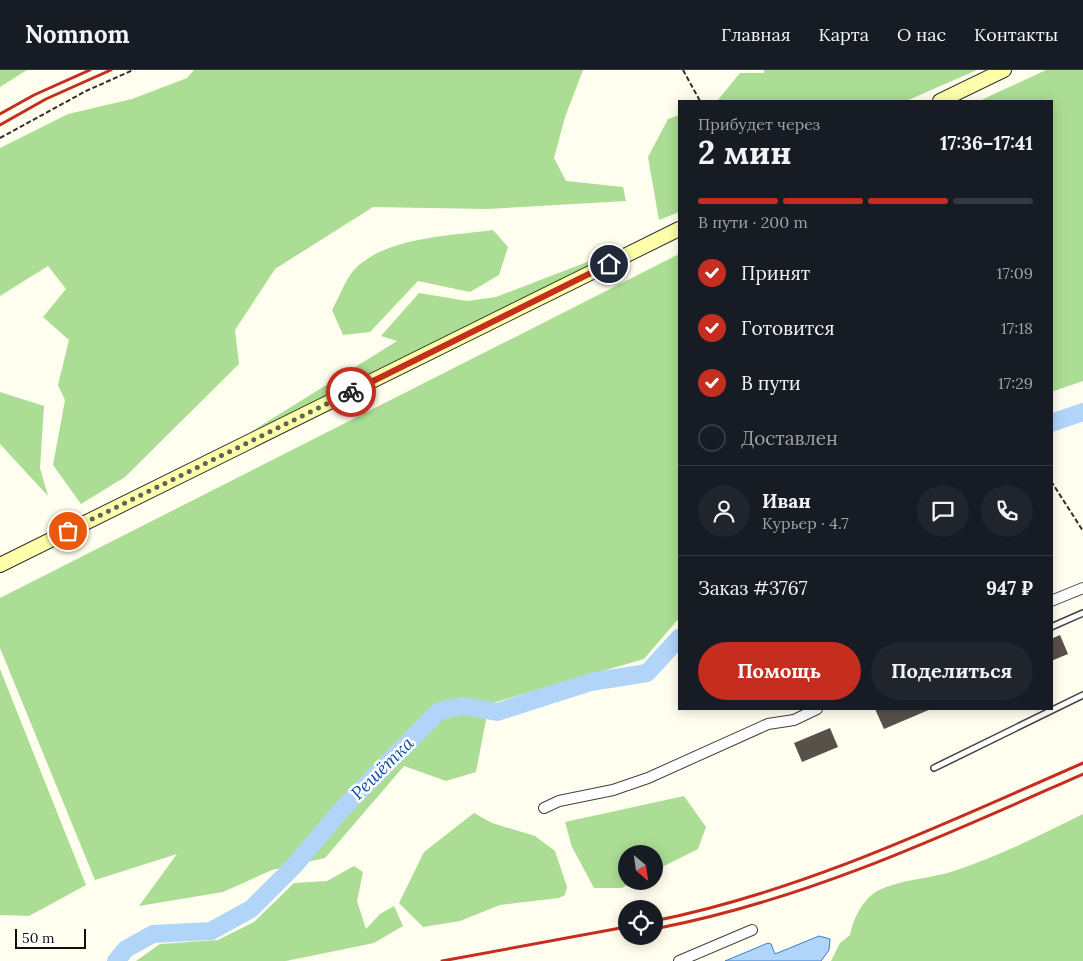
<!DOCTYPE html>
<html lang="ru">
<head>
<meta charset="utf-8">
<style>
  :root { --surface:#171b24; --page:#20242c; --text:#f1f3f6; --muted:#9ea1a6; --line:#363941; --accent:#c52e1f }
  body { margin:0; font-family:Lora,serif; background:var(--page); color:var(--text); height:100vh; display:flex; flex-direction:column; font-size:19px; white-space:nowrap }
  * { box-sizing:border-box; margin:0 }
  p { font-size:16px; color:var(--muted) }
  .icon { flex:none; width:28px; height:28px; fill:none; stroke:currentColor; stroke-width:2; stroke-linecap:round; stroke-linejoin:round }
  .map { position:relative; flex:1; overflow:hidden }
  .details { position:absolute; left:678px; top:30px; width:375px; height:610px; display:flex; flex-direction:column; background:var(--surface); border-radius:0px; box-shadow:0 2px 12px #0003 }
  .details>* { flex:none }
  .needle { width:32px; rotate:151deg }
  .controls { position:absolute; left:618px; top:775px; display:grid; gap:10px }
  .controls a { display:grid; place-items:center; width:45px; height:45px; border-radius:50%; background:var(--surface); box-shadow:0 2px 12px #0003; font-size:25px }
  .scale { position:absolute; left:15px; bottom:12px; width:71px; box-sizing:border-box; padding-left:5px; border:2px solid #0e0e0e; border-top:0; font-size:14px; line-height:18px; white-space:nowrap; color:#0e0e0e; -webkit-text-stroke:4px #fff; paint-order:stroke }
  .pin { position:absolute; display:grid; place-items:center; width:42px; height:42px; color:#fff; margin:-21px; border:2px solid #fff; border-radius:50%; box-shadow:0 1px 5px #0007 }
  .courier { position:absolute; display:grid; place-items:center; width:50px; height:50px; margin:-25px; border:4px solid #c52e1f; border-radius:50%; background:#fff; color:#222; box-shadow:0 1px 6px #0007 }
  .head em { font-style:normal; font-weight:700 }
  .head div { display:flex; flex-direction:column-reverse }
  .head { display:flex; align-items:center; justify-content:space-between; height:85px; padding:0 20px }
  h1 { font-size:32px; font-weight:700; line-height:38px }
  .bar { display:grid; grid-template-columns:repeat(4,1fr); gap:8px 5px; align-content:center; height:60px; padding:0 20px }
  .bar i { height:6px; border-radius:4px; background:var(--line) }
  .bar .selected { background:var(--accent) }
  .bar p { grid-column:span 4 }
  .line { display:flex; align-items:center; gap:12px; padding:0 20px; border-top:1px solid var(--line) }
  .line div { flex:1 }
  .round { display:grid; place-items:center; flex:none; width:52px; height:52px; border-radius:26px; background:var(--page) }
  ol { padding:0 20px; list-style:none }
  li { display:flex; align-items:center; gap:15px; height:55px }
  li p { margin-inline-start:auto }
  li .icon { padding:5px; border-radius:50%; background:var(--accent); color:#fff; stroke-width:4 }
  li:last-child { color:var(--muted) }
  li i { width:28px; height:28px; border:2px solid var(--line); border-radius:50% }
  .button { display:flex; gap:10px; margin-top:auto; padding:10px 20px }
  .button a { flex:1; height:58px; border-radius:30px; background:var(--accent); color:#fff; font-size:20px; font-weight:700; line-height:58px; text-align:center }
  .button a+a { background:var(--page); color:var(--text) }
  header { display:flex; align-items:center; gap:30px; box-sizing:border-box; height:70px; padding:0 25px; background:var(--surface); border-bottom:1px solid var(--line) }
  header strong { font-size:24px }
  nav { display:flex; gap:28px; margin-inline-start:auto; font-size:18px }
  .map>svg:first-child { display:block }
</style>
</head>
<body>
<header>
<strong>Nomnom</strong>
<nav><a>Главная</a><a>Карта</a><a>О нас</a><a>Контакты</a></nav>
</header>
<div class="map">
<svg width="1083" height="891" viewBox="0 0 1083 891">
  <rect width="100%" height="100%" fill="#fffeef"/>
  <g fill="#abdd95">
    <path d="M0,0H27L0,17Z"/>
    <path d="M194,0H583L565,47L554,88L566,111L623,117L626,131L487,139L373,137L275,199L235,260L239,294L125,407L81,434L53,395L65,330L58,315L69,270L43,247L66,219L48,196L0,226V78L68,44L132,29L187,8Z"/>
    <path d="M764,0H977L906,31H717L740,3H764Z"/>
    <path d="M1046,0H1083V311L1051,322V31H979Z"/>
    <path d="M679,45V142L659,150L648,87L668,49Z"/>
    <path d="M493,160L508,177L499,205L470,222L418,211L370,262L343,265L332,240C339,228 345,210 354,200C384,167 451,166 493,160Z"/>
    <path d="M613,182L444,269L249,363L397,271L381,266L419,223L467,231L496,227Z"/>
    <path d="M679,184V548L644,589L489,634L476,702L446,711L404,696L325,788L272,800L223,822L139,836L177,784L95,810L0,578V528Z"/>
    <path d="M0,322L44,336L40,398L48,426L0,374Z"/>
    <path d="M0,599L86,815L29,846L0,845Z"/>
    <path d="M684,726L706,757L698,779L654,801V784H626V811H634L622,818H594L572,777L565,752Z"/>
    <path d="M474,743L492,753L535,766L555,781L567,817L565,825L559,828L500,835L460,851L423,857L399,833L424,782Z"/>
    <path d="M1083,744V891H831L840,873L850,865C853,849 862,830 877,821C901,809 929,809 954,801C999,786 1041,765 1083,744Z"/>
    <path d="M354,796L363,802L357,831L366,859L380,844L394,836L403,856L374,873L286,891H136L160,874L218,870L254,852L294,813L327,811Z"/>
  </g>
  <path fill="#b1d4f9" stroke="#347ed4" d="M819,866L830,869L829,880L821,891H725L768,873L771,874L775,884Z"/>
  <g fill="none" stroke-linecap="round" stroke-linejoin="round">
    <g stroke="#b1d4f9" stroke-width="18">
      <path d="M1051,353L1083,342"/>
      <path d="M116,891L126,879L153,864L211,861L251,839L294,796L344,737L439,641L463,636L497,642L591,612L647,603L679,568"/>
    </g>
  </g>
  <g fill="#57514a">
    <path d="M1060,565L1068,584L1051,591V569Z"/>
    <path d="M875,639H931L884,659Z"/>
    <path d="M830,658L838,677L802,692L794,673Z"/>
  </g>
  <g fill="none" stroke-linecap="round" stroke-linejoin="round">
    <g stroke="#414141" stroke-width="8">
      <g id="lane">
        <path d="M1051,557L1083,543"/>
        <path d="M934,698L1083,625"/>
      </g>
    </g>
    <g stroke="#414141" stroke-width="12">
      <g id="street">
        <path d="M1051,531L1083,518"/>
        <path d="M544,738L559,731L613,720L648,708L768,654L794,650L817,639"/>
        <path d="M679,891L752,860"/>
      </g>
    </g>
    <g stroke="#303030" stroke-width="16">
      <g id="secondary">
        <path d="M940,31L1004,0"/>
        <path d="M0,495L679,159"/>
      </g>
    </g>
    <g stroke="#303030" stroke-width="2" stroke-dasharray="5 2.5" stroke-linecap="butt">
      <path d="M683,0L700,31"/>
      <path d="M0,68L86,21L133,0"/>
      <path d="M1051,411L1083,461"/>
    </g>
    <use href="#lane" stroke="#fff" stroke-width="5"/>
    <use href="#street" stroke="#fff" stroke-width="10"/>
    <use href="#secondary" stroke="#fdffaa" stroke-width="14"/>
    <g stroke="#c52e1f" stroke-width="3">
      <path d="M0,44L34,25L90,0"/>
      <path d="M0,55L46,29L111,0"/>
      <path d="M654,851C804,821 943,754 1083,693"/>
      <path d="M659,858C808,829 945,765 1083,704"/>
      <path d="M442,891L626,857"/>
    </g>
  </g>
  <g fill="none" stroke-linecap="round" stroke-linejoin="round">
    <path stroke="#62625d" stroke-width="5" stroke-dasharray="0 9" d="M68,461L351,322"/>
    <path stroke="#c52e1f" stroke-width="6" d="M351,322L609,194"/>
  </g>
  <g text-anchor="middle" dominant-baseline="central" stroke-width="5" stroke-linejoin="round" paint-order="stroke">
    <g font-size="18" font-style="italic" fill="#1150a6" stroke="#fff">
      <text transform="translate(382 698) rotate(-45)">Решётка</text>
    </g>
  </g>
</svg>
<div class="controls">
<a><svg class="needle" viewBox="-14 -14 28 28"><path d="M0-13l5 13h-10z" fill="#e53935"/><path d="M0 13l5-13h-10z" fill="#9ea1a6"/></svg></a>
<a><svg class="icon" aria-label="locate" viewBox="0 0 24 24"><circle cx="12" cy="12" r="6"/><path d="M12 2v4M12 18v4M2 12h4M18 12h4"/></svg></a>
</div>
<div class="scale">50 m</div>
<div class="pin" style="left:68px;top:461px;background:#ea580c"><svg class="icon" aria-label="bag" viewBox="0 0 24 24"><path d="M5 8h14l-1 12H6zM9 8a3 3 0 0 1 6 0"/></svg></div>
<div class="pin" style="left:609px;top:194px;background:#1f2937"><svg class="icon" aria-label="home" viewBox="0 0 24 24"><path d="M3 11l9-7 9 7M6 9v11h12V9"/></svg></div>
<div class="courier" style="left:351px;top:322px"><svg class="icon" aria-label="bike" viewBox="0 0 24 24"><circle cx="6" cy="16" r="4"/><circle cx="18" cy="16" r="4"/><path d="M6 16l4-8h5l3 8M10 8l3 8H6M13 5h3"/></svg></div>
<section class="details">
<div class="head"><div><h1>2 мин</h1><p>Прибудет через</p></div><em>17:36–17:41</em></div>
<div class="bar"><i class="selected"></i><i class="selected"></i><i class="selected"></i><i></i><p>В пути · 200 m</p></div>
<ol>
<li><svg class="icon" aria-label="check" viewBox="0 0 24 24"><path d="M5 12l5 5 9-10"/></svg>Принят<p>17:09</p></li>
<li><svg class="icon" aria-label="check" viewBox="0 0 24 24"><path d="M5 12l5 5 9-10"/></svg>Готовится<p>17:18</p></li>
<li><svg class="icon" aria-label="check" viewBox="0 0 24 24"><path d="M5 12l5 5 9-10"/></svg>В пути<p>17:29</p></li>
<li><i></i>Доставлен</li>
</ol>
<div class="line" style="height:90px"><a class="round"><svg class="icon" aria-label="person" viewBox="0 0 24 24"><circle cx="12" cy="8" r="4"/><path d="M4 21q1-7 8-7t8 7"/></svg></a><div><b>Иван</b><p>Курьер · 4.7</p></div><a class="round"><svg class="icon" aria-label="chat" viewBox="0 0 24 24"><path d="M4 5h16v11H9l-5 4z"/></svg></a><a class="round"><svg class="icon" aria-label="phone" viewBox="0 0 24 24"><path d="M5 4h4l2 5-3 2q2 4 5 5l2-3 5 2v4C11 20 4 13 5 4z"/></svg></a></div>
<div class="line" style="height:65px"><div>Заказ #3767</div><b>947 ₽</b></div>
<div class="button"><a>Помощь</a><a>Поделиться</a></div>
</section>
</div>
</body>
</html>
